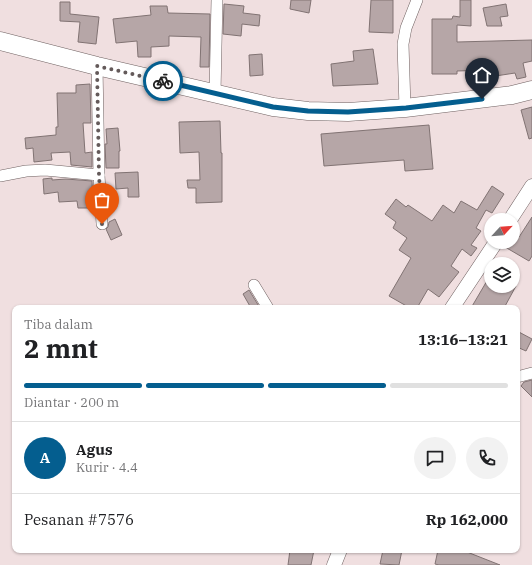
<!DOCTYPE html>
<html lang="id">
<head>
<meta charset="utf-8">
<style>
  :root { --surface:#fff; --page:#f2f2f2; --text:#202124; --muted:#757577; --line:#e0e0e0; --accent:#045e8f }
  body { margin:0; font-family:"IBM Plex Serif",serif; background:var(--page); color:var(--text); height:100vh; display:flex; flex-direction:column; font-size:15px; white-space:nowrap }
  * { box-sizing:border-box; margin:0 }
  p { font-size:13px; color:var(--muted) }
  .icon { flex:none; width:22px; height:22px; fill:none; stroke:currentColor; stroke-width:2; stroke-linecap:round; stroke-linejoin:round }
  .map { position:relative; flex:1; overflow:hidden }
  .sheet { position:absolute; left:12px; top:305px; width:508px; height:248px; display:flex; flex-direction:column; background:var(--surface); border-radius:8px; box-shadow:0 1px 3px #0004 }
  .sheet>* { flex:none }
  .needle { width:26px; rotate:64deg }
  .tools { position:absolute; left:484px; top:213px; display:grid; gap:8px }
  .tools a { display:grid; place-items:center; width:36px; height:36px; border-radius:50%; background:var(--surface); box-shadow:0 1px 3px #0004; font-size:20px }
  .pin { position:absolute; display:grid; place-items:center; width:34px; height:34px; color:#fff; margin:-41px -17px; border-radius:50% 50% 50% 0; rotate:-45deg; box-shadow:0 0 4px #0007 }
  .pin .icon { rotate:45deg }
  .courier { position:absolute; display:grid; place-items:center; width:40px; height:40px; margin:-20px; border:3px solid #045e8f; border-radius:50%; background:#fff; color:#222; box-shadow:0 1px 5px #0007 }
  .summary em { font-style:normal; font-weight:700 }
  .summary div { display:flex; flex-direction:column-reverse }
  .summary { display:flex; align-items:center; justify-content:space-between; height:68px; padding:0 12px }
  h1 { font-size:26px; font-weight:700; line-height:30px }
  .bar { display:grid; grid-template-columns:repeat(4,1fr); gap:6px 4px; align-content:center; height:48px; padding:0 12px }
  .bar i { height:5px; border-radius:3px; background:var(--line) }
  .bar .active { background:var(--accent) }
  .bar p { grid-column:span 4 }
  .line { display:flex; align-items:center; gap:10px; padding:0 12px; border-top:1px solid var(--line) }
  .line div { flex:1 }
  .round { display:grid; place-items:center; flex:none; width:42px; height:42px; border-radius:21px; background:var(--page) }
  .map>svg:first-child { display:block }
</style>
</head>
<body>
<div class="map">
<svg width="532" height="565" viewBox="0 0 532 565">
  <rect width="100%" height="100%" fill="#f0dfe0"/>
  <g fill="#b6a6a7" stroke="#817373">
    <path d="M291,0H311L309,13L290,9Z"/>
    <path d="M371,0H393V33L369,32Z"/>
    <path d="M460,0H471V26L457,25V42L532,40V61L523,63L526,77L517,79L515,73L489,77L488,70L457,71V74H432V19H452L453,16L460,17Z"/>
    <path d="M60,2H70V14L99,17L96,44L78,42L80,22L60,21Z"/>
    <path d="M224,4L244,6L243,13L260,15L259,26L242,24L241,36L223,34Z"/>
    <path d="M506,4L508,16L500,17L502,26H487L483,8Z"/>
    <path d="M150,6H167L168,13L210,14L209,67H200L201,37L169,36V46L151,47V57H138L137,41L116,43L113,19L151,15Z"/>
    <path d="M373,49L378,84L333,86L331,64L354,61L353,51Z"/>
    <path d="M262,54L263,75L250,76L249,55Z"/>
    <path d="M90,84L91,123H83L85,153L92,152V167L71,165L70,152L51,153L52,160L34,162L33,148L26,149L25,138L56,135V127H58L57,93H76V85Z"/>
    <path d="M532,107V138L529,139L521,110Z"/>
    <path d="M220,121L221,153H222V202L196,203V188H188L187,180H200L199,152L180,153L179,122Z"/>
    <path d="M429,125L433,169L405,171L404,160L324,166L321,134Z"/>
    <path d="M118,128L120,151H119V168H106L105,144H107L106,129Z"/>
    <path d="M138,172L139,197H128V188L116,189L115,173Z"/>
    <path d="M52,178V180L66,179L92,181L93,208H78L77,201L59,202L58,192L44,194L43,179Z"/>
    <path d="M492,186L504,194L492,213L486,210L476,228L481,231L471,245L477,248L471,256L462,249L451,266L459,272L439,297L428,289L417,308H410L389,296L411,258L399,250L407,238L393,228L396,222L385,214L396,199L406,207L408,205L432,221L443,205L454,213L461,201L477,210Z"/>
    <path d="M532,217V256L529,261L505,247L508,242H513L514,234L519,237L521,234Z"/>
    <path d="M115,219L122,235L111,240L106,229L108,227L109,222Z"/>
    <path d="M491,274V286H516L504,308H471Z"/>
    <path d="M249,290L260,308H251L243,294Z"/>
    <path d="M517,331L532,339L526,351L517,347Z"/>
    <path d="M532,380V397L521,386L524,382Z"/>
    <path d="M290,550H314L311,565H288Z"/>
    <path d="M383,550H402L399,565L380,564Z"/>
    <path d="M438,550H462L500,565H439L435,564Z"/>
  </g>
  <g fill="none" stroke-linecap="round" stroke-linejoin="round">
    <g stroke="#6f6161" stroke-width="12">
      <g id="minor">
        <path d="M215,93L217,0"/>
        <path d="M405,108L403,44L406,28L417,0"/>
        <path d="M99,175L102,224"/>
        <path d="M0,176L26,171L45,170L99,175L97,66"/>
        <path d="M254,285L268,308"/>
        <path d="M517,377L532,373"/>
      </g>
    </g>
    <g stroke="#6f6161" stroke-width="15">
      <g id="tertiary">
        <path d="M510,220L532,186"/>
        <path d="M452,308L496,242"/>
        <path d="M334,565L340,550"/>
      </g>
    </g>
    <g stroke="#6f6161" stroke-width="19">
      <path id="trunk" d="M0,41L97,66L273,107L308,111L348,112L405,108L512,95L532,90"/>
    </g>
    <use href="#minor" stroke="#fff" stroke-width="11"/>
    <use href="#tertiary" stroke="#fff" stroke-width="14"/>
    <use href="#trunk" stroke="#fff" stroke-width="18"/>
  </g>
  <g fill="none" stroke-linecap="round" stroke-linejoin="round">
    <path stroke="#645a5a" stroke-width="4" stroke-dasharray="0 7.2" d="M102,224L99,175L97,66L163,81"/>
    <path stroke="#045e8f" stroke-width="5" d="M163,81L273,107L308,111L348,112L406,108L482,99"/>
  </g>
</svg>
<div class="tools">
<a><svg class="needle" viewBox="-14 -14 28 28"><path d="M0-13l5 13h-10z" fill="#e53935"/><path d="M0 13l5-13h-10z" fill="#757577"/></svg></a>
<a><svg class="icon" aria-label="layers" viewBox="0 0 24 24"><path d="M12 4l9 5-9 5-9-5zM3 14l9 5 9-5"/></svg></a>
</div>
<div class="pin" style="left:102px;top:224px;background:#ea580c"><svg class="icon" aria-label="bag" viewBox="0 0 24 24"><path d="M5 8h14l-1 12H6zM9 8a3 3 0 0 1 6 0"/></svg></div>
<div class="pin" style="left:482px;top:99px;background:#1f2937"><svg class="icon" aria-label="home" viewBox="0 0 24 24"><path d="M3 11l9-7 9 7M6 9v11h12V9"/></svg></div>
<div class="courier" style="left:163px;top:81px"><svg class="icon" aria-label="bike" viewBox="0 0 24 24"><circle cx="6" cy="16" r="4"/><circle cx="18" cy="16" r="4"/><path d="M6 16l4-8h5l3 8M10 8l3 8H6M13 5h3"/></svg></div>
<section class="sheet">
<div class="summary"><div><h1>2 mnt</h1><p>Tiba dalam</p></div><em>13:16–13:21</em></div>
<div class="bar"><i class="active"></i><i class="active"></i><i class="active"></i><i></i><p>Diantar · 200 m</p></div>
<div class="line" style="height:72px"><b class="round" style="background:var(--accent);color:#fff">A</b><div><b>Agus</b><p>Kurir · 4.4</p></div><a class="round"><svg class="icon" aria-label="chat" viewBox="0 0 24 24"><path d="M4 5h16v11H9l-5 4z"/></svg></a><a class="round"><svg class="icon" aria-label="phone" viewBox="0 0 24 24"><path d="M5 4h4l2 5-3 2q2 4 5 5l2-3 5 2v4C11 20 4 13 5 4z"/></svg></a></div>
<div class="line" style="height:52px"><div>Pesanan #7576</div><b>Rp 162,000</b></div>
</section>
</div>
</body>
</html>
